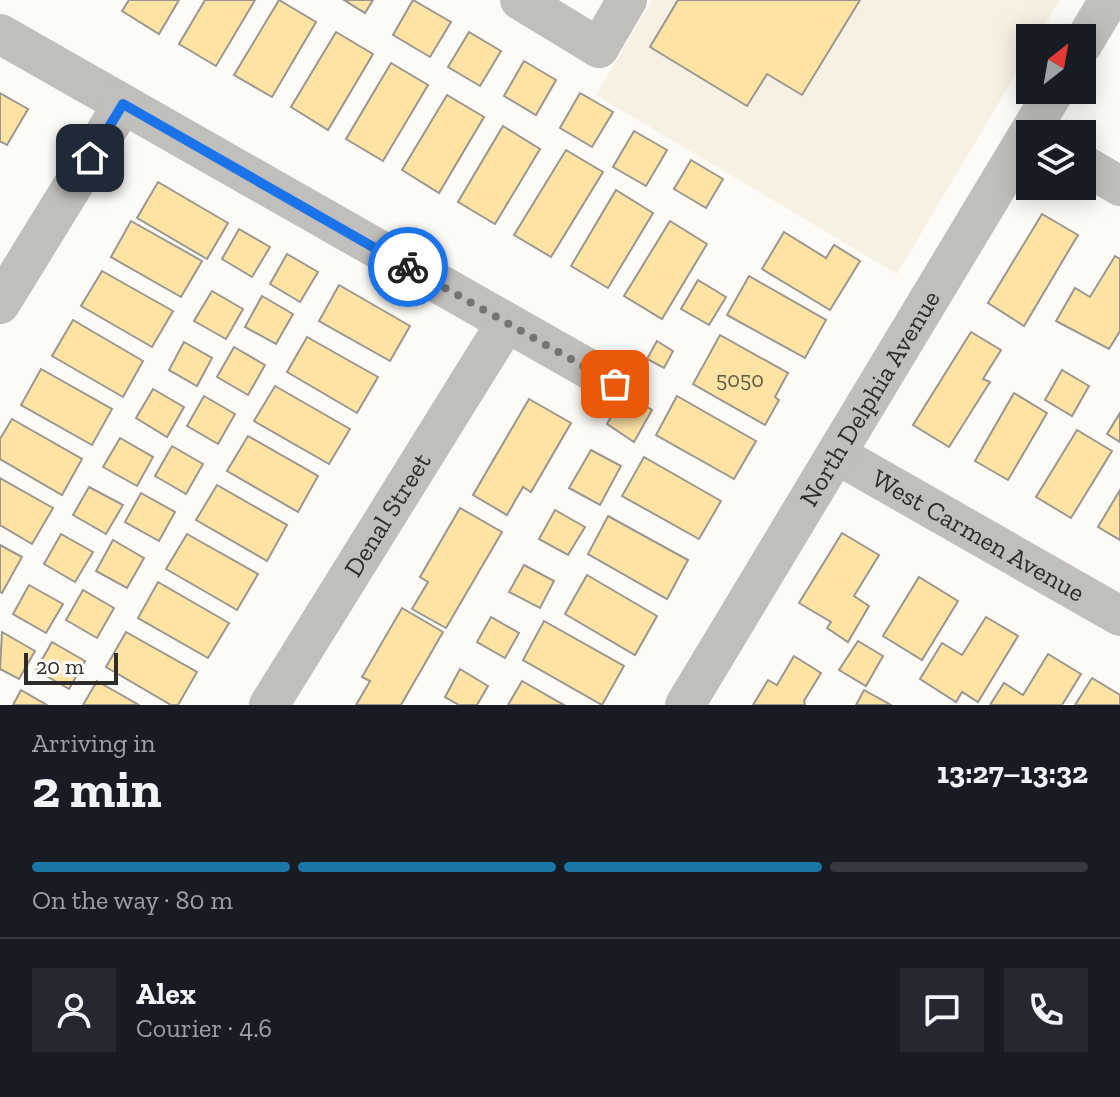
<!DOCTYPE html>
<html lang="en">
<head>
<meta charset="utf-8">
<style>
  :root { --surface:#171b24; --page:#242831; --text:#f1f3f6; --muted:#9ea1a6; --line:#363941; --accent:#1c76a5 }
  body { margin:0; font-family:"Zilla Slab",serif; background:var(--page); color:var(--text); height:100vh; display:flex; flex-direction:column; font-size:30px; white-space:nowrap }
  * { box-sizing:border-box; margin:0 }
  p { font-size:26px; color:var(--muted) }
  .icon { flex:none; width:44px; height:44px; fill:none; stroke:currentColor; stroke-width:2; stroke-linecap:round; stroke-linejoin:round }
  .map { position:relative; height:705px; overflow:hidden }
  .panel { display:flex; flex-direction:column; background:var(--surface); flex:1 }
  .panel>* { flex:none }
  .needle { width:52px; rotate:31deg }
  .buttons { position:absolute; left:1016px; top:24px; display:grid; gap:16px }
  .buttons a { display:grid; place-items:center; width:80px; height:80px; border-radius:0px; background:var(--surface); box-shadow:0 4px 20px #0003; font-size:40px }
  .scale { position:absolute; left:24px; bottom:20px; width:94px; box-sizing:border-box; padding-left:8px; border:4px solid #2d2c29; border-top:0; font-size:22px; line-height:28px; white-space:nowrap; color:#2d2c29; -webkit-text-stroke:6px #fdfbf5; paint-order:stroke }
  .pin { position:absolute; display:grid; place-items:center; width:68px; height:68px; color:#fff; margin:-34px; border-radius:16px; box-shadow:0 4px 12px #0006 }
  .courier { position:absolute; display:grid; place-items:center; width:80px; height:80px; margin:-40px; border:6px solid #1a73e8; border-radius:50%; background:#fff; color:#222; box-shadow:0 2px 10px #0007 }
  .summary em { font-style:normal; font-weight:800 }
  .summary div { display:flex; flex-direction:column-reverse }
  .summary { display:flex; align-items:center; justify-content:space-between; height:136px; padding:0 32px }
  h1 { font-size:52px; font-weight:800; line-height:60px }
  .bar { display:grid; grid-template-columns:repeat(4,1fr); gap:12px 8px; align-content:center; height:96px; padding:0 32px }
  .bar i { height:10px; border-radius:6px; background:var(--line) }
  .bar .active { background:var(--accent) }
  .bar p { grid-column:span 4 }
  .line { display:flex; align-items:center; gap:20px; padding:0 32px; border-top:2px solid var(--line) }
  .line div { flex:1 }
  .round { display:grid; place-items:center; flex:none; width:84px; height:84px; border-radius:0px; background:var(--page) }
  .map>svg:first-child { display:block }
</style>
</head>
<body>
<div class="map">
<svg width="1120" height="705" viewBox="0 0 1120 705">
  <rect width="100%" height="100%" fill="#fdfbf5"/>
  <path fill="#f7f1e4" d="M652,0H1060L1037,38H1030V50L897,274L596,95Z"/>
  <g fill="#fee3a3" stroke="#9a9792" stroke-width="2">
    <path d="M129,0H179L159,34L122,11Z"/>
    <path d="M205,0H255L216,66L179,44Z"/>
    <path d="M279,0L316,22L272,97L234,75Z"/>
    <path d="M344,0H373L365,13Z"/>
    <path d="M413,0L451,22L430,57L393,35Z"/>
    <path d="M678,0H860L802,95L767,74L747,106L650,47Z"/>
    <path d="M336,32L373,54L328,130L291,107Z"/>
    <path d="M469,32L501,51L480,86L448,67Z"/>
    <path d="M524,61L556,80L536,115L504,96Z"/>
    <path d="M391,63L428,85L383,161L346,139Z"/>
    <path d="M0,93L28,109L7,145L0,141Z"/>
    <path d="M580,93L613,112L592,147L560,128Z"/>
    <path d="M447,95L484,117L439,193L402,170Z"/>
    <path d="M503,126L540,149L495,224L458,202Z"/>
    <path d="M634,131L667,150L646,186L613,167Z"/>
    <path d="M566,150L603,172L551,257L514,235Z"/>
    <path d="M691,160L723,179L706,208L674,189Z"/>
    <path d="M158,182L228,223L207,259L137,218Z"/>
    <path d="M616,190L653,213L608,288L571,266Z"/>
    <path d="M1042,214L1078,235L1024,326L988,303Z"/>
    <path d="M131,221L202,261L181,297L111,257Z"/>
    <path d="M670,221L707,244L662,319L624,296Z"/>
    <path d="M239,229L270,247L252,277L222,259Z"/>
    <path d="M784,232L826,258L834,245L860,261L830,310L762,269Z"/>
    <path d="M287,254L318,272L300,302L270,284Z"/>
    <path d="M1115,256L1120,259V331L1109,349L1056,321L1075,288L1090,297Z"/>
    <path d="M102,271L173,311L152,347L81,306Z"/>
    <path d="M749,276L826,320L805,358L727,315Z"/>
    <path d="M698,280L726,297L709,325L681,309Z"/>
    <path d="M339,285L410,326L390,361L319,321Z"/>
    <path d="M212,291L243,309L226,339L194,321Z"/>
    <path d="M262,296L293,314L276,344L245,327Z"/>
    <path d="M73,320L143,361L123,397L52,356Z"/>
    <path d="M971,332L1001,350L983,379L990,382L949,447L913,425Z"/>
    <path d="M720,335L788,373L775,397L779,400L765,425L693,384Z"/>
    <path d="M307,337L378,377L357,413L287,372Z"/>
    <path d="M657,341L673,351L664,368L647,359Z"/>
    <path d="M184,342L212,358L197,386L169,370Z"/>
    <path d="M234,347L265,365L248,395L217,377Z"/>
    <path d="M41,369L112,409L92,445L21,405Z"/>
    <path d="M1062,370L1089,386L1072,416L1045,400Z"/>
    <path d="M275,386L350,429L329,464L254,421Z"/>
    <path d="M153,389L184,407L167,437L136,418Z"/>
    <path d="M1014,393L1047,413L1008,480L975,461Z"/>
    <path d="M624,394L652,410L634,442L607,424Z"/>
    <path d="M204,396L235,414L218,444L187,426Z"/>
    <path d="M677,396L756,441L734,479L656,435Z"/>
    <path d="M529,399L571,423L531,492L523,487L507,515L473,495Z"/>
    <path d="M1120,413V442L1107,434Z"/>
    <path d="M12,419L82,459L62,495L0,459V439Z"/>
    <path d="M1077,430L1112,451L1071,518L1036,497Z"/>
    <path d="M248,436L318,476L298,512L227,471Z"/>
    <path d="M120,438L153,457L137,486L103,467Z"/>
    <path d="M172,446L203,464L186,494L155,476Z"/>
    <path d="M591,450L621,466L600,505L569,488Z"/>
    <path d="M644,457L721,501L699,539L622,496Z"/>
    <path d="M0,478L53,508L32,544L0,525Z"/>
    <path d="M217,485L287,525L267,561L196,520Z"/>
    <path d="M89,487L123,505L106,534L73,515Z"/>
    <path d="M1120,490V540L1098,527Z"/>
    <path d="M141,493L175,512L159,541L125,522Z"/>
    <path d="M460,508L502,532L446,628L412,609L428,582L420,577Z"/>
    <path d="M555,510L585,527L568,555L539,539Z"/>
    <path d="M608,516L688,560L667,599L588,554Z"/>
    <path d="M842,533L879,555L854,596L869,606L848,642L827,628L831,622L799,603Z"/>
    <path d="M61,534L93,552L75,582L44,564Z"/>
    <path d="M187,534L258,574L237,610L166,569Z"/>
    <path d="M113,540L144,558L127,588L96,571Z"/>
    <path d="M0,545L22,557L2,593L0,592Z"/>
    <path d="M524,565L554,581L540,608L509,592Z"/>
    <path d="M587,575L657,616L635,655L565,614Z"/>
    <path d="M919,577L958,601L922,660L883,636Z"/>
    <path d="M158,582L229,623L208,658L138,618Z"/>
    <path d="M29,585L63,604L46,633L13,614Z"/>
    <path d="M83,590L114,608L97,638L66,620Z"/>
    <path d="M402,608L443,632L401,705H356L370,681L362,677Z"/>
    <path d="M491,617L519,633L505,658L477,642Z"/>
    <path d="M986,617L1018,636L978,702L962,692L956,702L920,679L942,643L962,655Z"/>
    <path d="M544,621L624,666L602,705L523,660Z"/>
    <path d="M2,632L35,651L19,679L0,669Z"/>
    <path d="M126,632L197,672L178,705H171L106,667Z"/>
    <path d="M858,641L883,656L866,686L839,670Z"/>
    <path d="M52,642L85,661L69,689L36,670Z"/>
    <path d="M1048,654L1081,674L1062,705H990L1004,683L1023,695Z"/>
    <path d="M794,656L821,673L804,701L805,705H753L768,680L777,685Z"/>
    <path d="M460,669L488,686L477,705H459L445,697Z"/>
    <path d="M1092,678L1120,695V705H1075Z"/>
    <path d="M97,681L139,705H83Z"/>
    <path d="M522,681L564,705H508Z"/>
    <path d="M21,690L47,705H13Z"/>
    <path d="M864,690L891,705H856Z"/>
  </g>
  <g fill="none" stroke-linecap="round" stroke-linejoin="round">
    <g stroke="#c0bfbc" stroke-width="40">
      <path d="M520,0L599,48L627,0"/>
      <path d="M0,34L615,384"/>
      <path d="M1082,45L1109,0"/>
      <path d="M1082,164L1120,186"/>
      <path d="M0,304L123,104"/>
      <path id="s1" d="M836,454L1120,616"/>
      <path id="s2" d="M269,705L506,323"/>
      <path id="s3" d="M685,705L1055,90"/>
    </g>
  </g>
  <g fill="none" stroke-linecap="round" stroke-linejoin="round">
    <path stroke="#767470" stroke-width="8" stroke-dasharray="0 14.4" d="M408,267L615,384"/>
    <path stroke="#1a73e8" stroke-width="10" d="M90,158L123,104L408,267"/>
  </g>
  <g text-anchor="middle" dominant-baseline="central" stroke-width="7" stroke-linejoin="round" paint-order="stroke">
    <g font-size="22" fill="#615a48">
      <text x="740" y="379">5050</text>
    </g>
    <g font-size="26" fill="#2d2c29" stroke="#fdfbf5">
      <text stroke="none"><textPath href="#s3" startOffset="358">North Delphia Avenue</textPath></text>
      <text stroke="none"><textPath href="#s2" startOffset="224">Denal Street</textPath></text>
      <text stroke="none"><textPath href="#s1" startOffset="164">West Carmen Avenue</textPath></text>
    </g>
  </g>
</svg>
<div class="buttons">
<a><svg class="needle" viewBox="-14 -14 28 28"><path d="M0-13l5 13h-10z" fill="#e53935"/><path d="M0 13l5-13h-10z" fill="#9ea1a6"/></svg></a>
<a><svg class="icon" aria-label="layers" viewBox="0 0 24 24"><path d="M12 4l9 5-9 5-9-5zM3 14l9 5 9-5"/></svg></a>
</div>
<div class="scale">20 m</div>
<div class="pin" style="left:615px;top:384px;background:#ea580c"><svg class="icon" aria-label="bag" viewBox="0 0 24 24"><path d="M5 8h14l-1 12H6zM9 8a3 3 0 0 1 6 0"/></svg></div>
<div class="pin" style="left:90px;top:158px;background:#1f2937"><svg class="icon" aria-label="home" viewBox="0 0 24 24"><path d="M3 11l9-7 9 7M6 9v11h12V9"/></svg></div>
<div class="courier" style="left:408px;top:267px"><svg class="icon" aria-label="bike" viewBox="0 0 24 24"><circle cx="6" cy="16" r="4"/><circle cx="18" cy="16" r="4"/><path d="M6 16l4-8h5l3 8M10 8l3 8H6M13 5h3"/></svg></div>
</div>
<section class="panel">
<div class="summary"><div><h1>2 min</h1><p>Arriving in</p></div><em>13:27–13:32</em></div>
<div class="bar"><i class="active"></i><i class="active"></i><i class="active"></i><i></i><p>On the way · 80 m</p></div>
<div class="line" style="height:144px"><a class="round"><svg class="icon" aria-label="person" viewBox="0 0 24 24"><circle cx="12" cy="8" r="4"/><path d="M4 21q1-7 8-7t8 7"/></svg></a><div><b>Alex</b><p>Courier · 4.6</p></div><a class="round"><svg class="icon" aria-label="chat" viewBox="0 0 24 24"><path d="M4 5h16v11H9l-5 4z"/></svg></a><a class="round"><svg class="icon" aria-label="phone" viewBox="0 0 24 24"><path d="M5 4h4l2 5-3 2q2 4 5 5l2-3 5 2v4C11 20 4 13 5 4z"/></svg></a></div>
</section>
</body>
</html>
